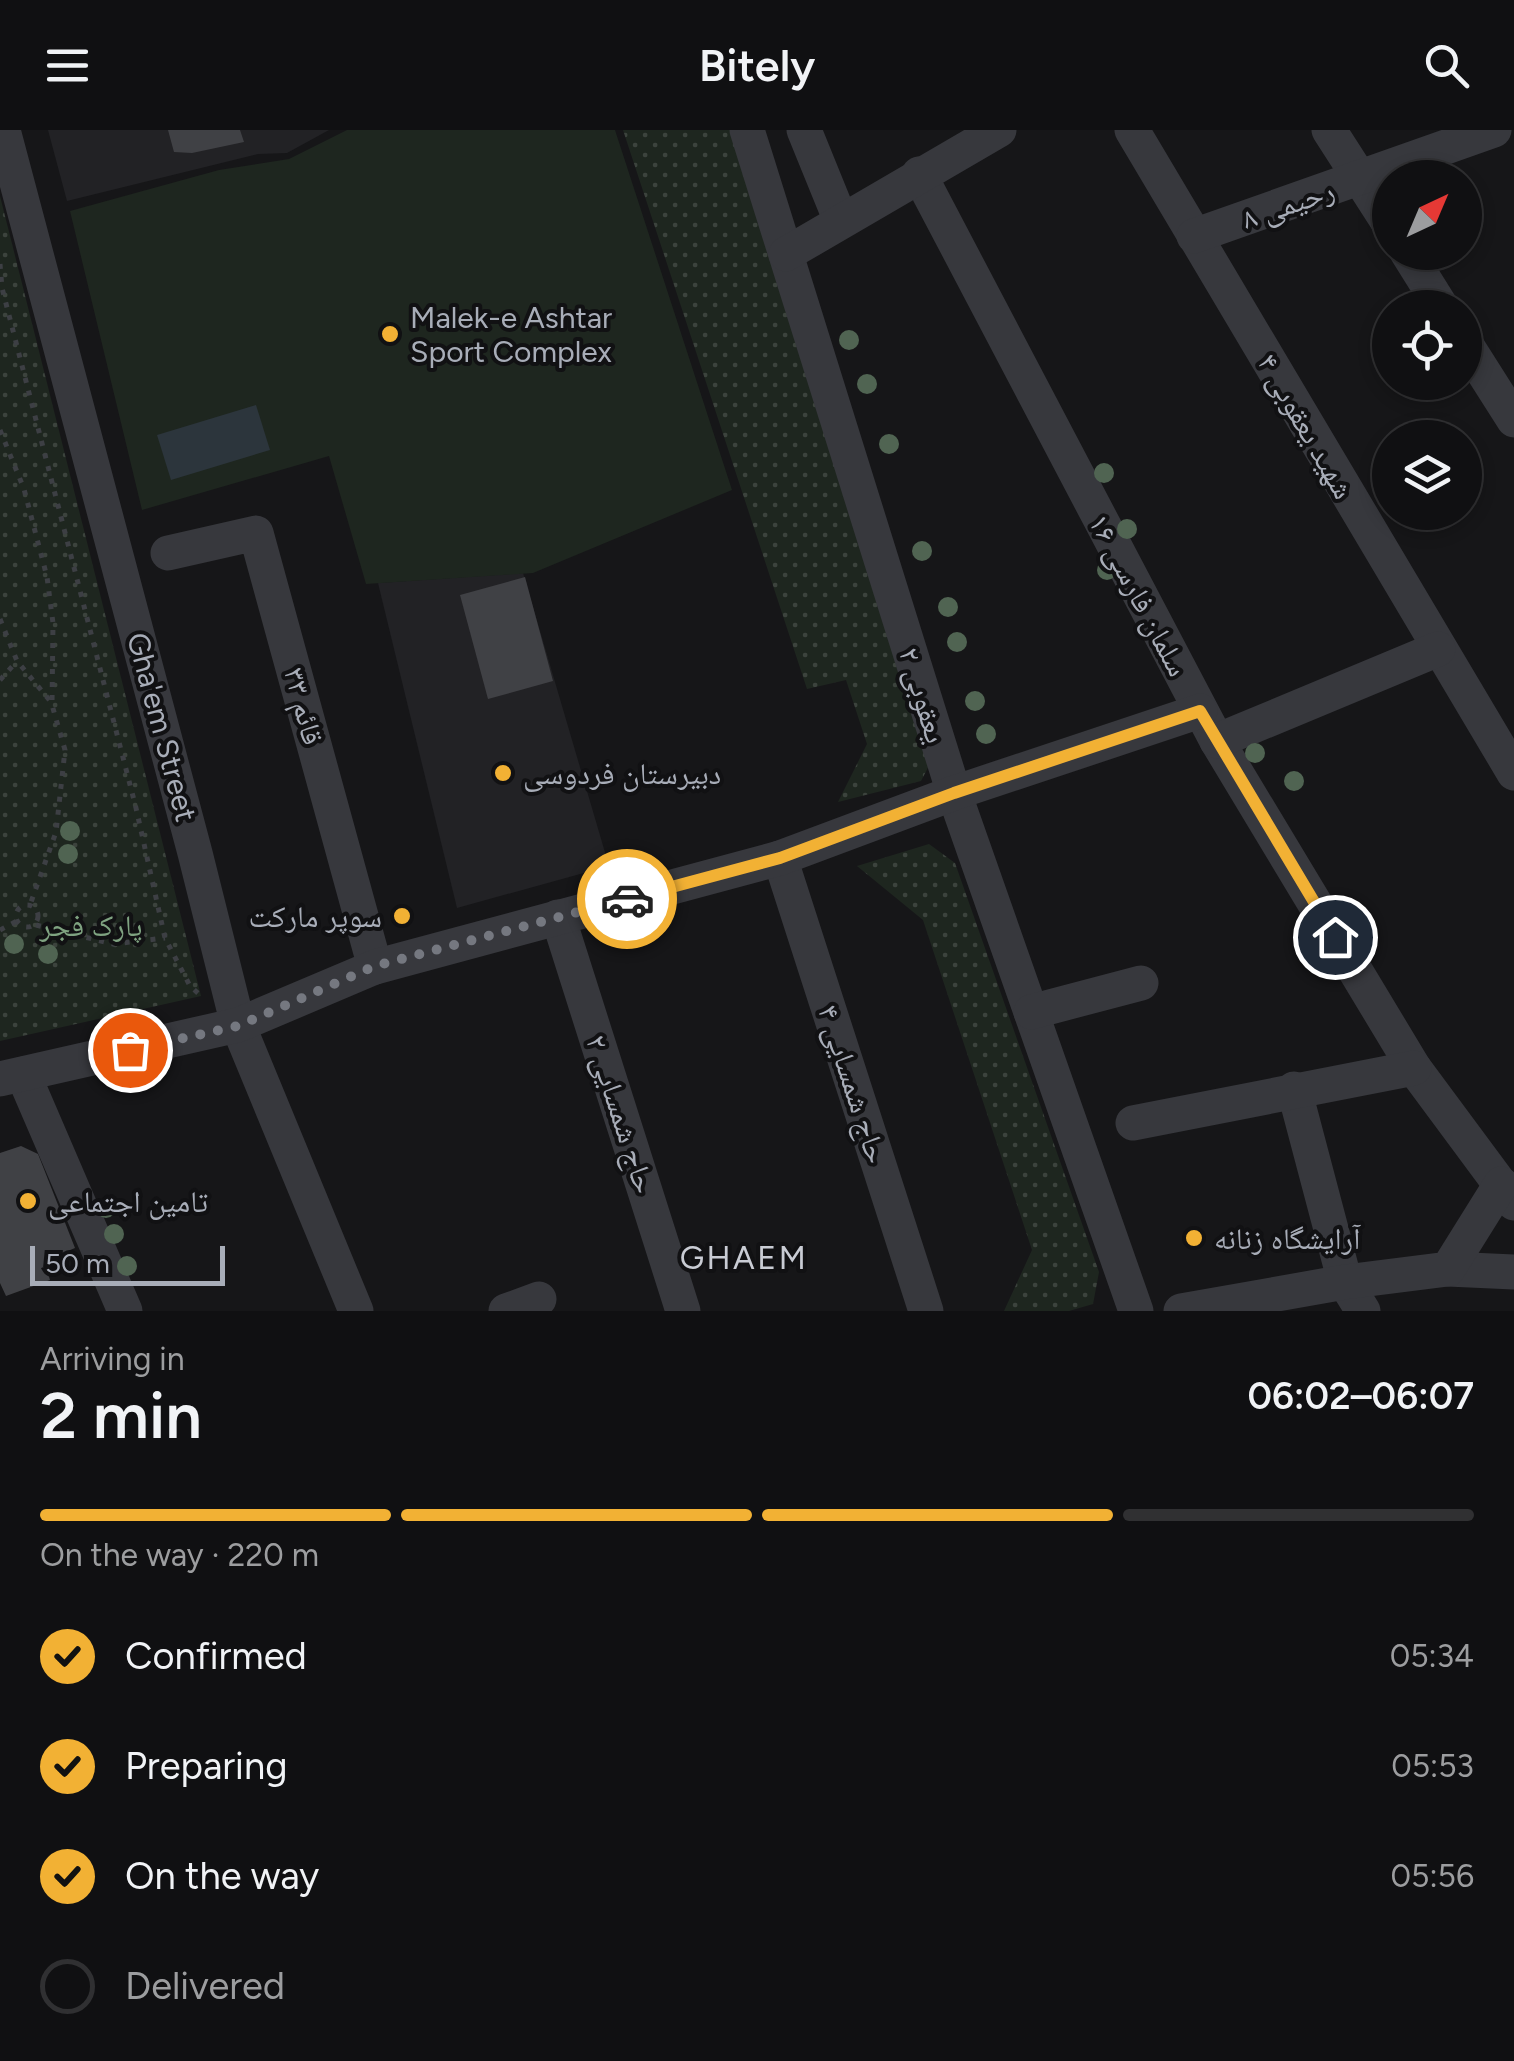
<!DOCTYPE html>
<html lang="en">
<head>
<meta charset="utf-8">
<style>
  :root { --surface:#101012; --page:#1e1e20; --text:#f1f3f6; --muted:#9c9d9f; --line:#303032; --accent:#f2b134 }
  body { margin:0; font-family:Figtree,"Noto Naskh Arabic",sans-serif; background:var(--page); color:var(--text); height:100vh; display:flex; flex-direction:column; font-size:38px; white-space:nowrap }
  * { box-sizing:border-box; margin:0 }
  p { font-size:32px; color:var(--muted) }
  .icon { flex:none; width:55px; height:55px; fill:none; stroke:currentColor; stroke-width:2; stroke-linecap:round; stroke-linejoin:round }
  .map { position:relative; height:1181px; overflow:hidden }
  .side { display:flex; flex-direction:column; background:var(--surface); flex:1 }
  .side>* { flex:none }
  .needle { width:65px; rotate:44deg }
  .fabs { position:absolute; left:1372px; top:30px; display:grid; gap:20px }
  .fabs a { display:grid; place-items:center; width:110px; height:110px; border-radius:50%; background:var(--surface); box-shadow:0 5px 15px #0003,0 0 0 2px var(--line); font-size:50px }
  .scale { position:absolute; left:30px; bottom:25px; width:195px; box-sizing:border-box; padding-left:10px; border:5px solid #a8adb8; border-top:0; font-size:28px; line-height:35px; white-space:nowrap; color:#a8adb8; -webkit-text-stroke:8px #111113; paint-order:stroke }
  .pin { position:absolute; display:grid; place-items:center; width:85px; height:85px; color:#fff; margin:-42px; border:5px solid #fff; border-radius:50%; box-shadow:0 2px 10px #0007 }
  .courier { position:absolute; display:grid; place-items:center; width:100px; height:100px; margin:-50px; border:8px solid #f2b134; border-radius:50%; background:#fff; color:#222; box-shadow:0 2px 12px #0007 }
  .head em { font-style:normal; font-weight:600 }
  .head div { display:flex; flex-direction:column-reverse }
  .head { display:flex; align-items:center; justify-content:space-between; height:170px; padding:0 40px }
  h1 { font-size:65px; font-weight:600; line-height:75px }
  .bar { display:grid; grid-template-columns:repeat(4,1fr); gap:15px 10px; align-content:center; height:120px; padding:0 40px }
  .bar i { height:12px; border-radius:8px; background:var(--line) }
  .bar .on { background:var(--accent) }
  .bar p { grid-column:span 4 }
  ol { padding:0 40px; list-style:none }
  li { display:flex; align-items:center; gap:30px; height:110px }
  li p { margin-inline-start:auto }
  li .icon { padding:10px; border-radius:50%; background:var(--accent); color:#111; stroke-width:4 }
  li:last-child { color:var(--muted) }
  li i { width:55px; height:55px; border:5px solid var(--line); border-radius:50% }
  header { display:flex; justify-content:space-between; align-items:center; height:130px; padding:0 40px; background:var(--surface); font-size:45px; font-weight:600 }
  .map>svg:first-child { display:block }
</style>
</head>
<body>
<header><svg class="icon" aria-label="menu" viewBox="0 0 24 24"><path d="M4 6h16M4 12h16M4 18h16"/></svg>Bitely<svg class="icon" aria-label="search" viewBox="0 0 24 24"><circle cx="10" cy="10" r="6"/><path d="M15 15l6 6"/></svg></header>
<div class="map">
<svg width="1514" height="1181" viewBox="0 0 1514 1181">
  <defs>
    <pattern id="park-dots" width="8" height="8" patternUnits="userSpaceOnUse" patternTransform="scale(2.5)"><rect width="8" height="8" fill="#1e261f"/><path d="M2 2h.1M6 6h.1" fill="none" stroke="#3c433d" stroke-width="1.8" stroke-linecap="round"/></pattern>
  </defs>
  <rect width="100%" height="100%" fill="#161618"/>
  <g fill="#222225">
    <path d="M48,0H329L287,23L258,24L67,71Z"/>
    <path d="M523,443L609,736L457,778L378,453Z"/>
  </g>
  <path fill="#1e261f" d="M347,0H615L732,360L533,443L366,454L329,326L142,380L70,81L219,40L289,29Z"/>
  <g fill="url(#park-dots)">
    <path d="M623,0H733L933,628L921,651L838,672L867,614L846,550L807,559Z"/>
    <path d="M0,66L201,866L0,911Z"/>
    <path d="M929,714L955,733L1099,1142L1093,1174L1069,1181H1004L1032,1120L923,790L857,736Z"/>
  </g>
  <path fill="#2c353c" d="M256,275L270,320L171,350L157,305Z"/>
  <g fill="#404145">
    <path d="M168,0H240L244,12L192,23L174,22Z"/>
    <path d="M525,447L553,551L488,569L460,465Z"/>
    <path d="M21,1016L38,1024L75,1118L44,1131L50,1150L6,1166L0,1153V1023Z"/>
  </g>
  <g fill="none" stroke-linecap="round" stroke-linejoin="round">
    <g stroke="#3d3f44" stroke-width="5" stroke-dasharray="5 8" stroke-linecap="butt">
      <path d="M0,134L2,158L136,678L165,808L190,856L200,865"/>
      <path d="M0,300L24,359L47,447L53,493L52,575L65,620L56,702L30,775"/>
      <path d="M0,489L17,531L51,572"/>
      <path d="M0,550L17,531"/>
      <circle cx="27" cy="786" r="11"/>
      <path d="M36,795L113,814L165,808"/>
      <path d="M0,800L17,791"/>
    </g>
    <g stroke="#37383d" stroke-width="35">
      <path d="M3,0L195,723L238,895L356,1181"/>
      <path d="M747,0L954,663L1136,1181"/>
      <path d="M804,0L841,91"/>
      <path d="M1132,0L1514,643"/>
      <path d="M1329,0L1390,95"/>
      <path d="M919,44L1217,611L1414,938L1514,1073"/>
      <path d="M1194,106L1494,0"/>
      <path d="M1407,122L1442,178"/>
      <path d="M786,124L999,0"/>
      <path d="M1465,213L1514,290"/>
      <path d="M168,423L256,403L375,837"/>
      <path d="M1217,611L1438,519"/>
      <path d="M780,728L926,1181"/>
      <path d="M558,787L683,1181"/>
      <path d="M1031,882L1141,853"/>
      <path d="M23,944L125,1181"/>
      <path d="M0,949L238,895L375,837L780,728L954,663L1200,581"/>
      <path d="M1294,959L1345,1152L1363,1181"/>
      <path d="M1133,993L1414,938"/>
      <path d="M1448,1139L1514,1142"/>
      <path d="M506,1181L539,1169"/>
      <path d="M1181,1181L1345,1152L1448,1139L1501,1054"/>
    </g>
  </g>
  <g fill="#506452">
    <circle cx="849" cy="210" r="10"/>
    <circle cx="867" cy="254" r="10"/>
    <circle cx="889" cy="314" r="10"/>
    <circle cx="1104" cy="343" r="10"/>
    <circle cx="1127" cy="399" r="10"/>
    <circle cx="922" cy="421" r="10"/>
    <circle cx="1107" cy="440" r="10"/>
    <circle cx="948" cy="477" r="10"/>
    <circle cx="957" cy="512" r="10"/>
    <circle cx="975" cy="571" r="10"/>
    <circle cx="986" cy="604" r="10"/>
    <circle cx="1255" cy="623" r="10"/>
    <circle cx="1294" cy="651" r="10"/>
    <circle cx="70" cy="701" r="10"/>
    <circle cx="68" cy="724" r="10"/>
    <circle cx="14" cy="814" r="10"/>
    <circle cx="48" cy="824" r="10"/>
    <circle cx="106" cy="1078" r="10"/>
    <circle cx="114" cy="1104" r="10"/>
    <circle cx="127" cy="1136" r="10"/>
  </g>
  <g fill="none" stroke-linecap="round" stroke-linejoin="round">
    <path stroke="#757880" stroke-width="10" stroke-dasharray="0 18" d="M130,920L238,896L375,836L627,769"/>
    <path stroke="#f2b134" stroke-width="12" d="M627,769L780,728L954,663L1200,581L1335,807"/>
  </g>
  <g fill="#f2b134" stroke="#111113" stroke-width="4">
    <circle cx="390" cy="204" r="10"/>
    <circle cx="503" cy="643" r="10"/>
    <circle cx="402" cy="786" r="10"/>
    <circle cx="28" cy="1071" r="10"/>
    <circle cx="1194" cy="1108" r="10"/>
  </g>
  <g text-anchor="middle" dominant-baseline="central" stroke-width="8" stroke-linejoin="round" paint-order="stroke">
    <g font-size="30" fill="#a8adb8" stroke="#111113">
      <text transform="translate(1288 74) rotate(-19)">رحیمی ۸</text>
      <text transform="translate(1306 296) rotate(60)">شهید یعقوبی ۴</text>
      <text transform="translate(1139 465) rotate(62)">سلمان فارسی ۱۶</text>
      <text transform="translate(923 565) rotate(73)">یعقوبی ۲</text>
      <text transform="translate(304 576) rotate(75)">قائم ۳۳</text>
      <text transform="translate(162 597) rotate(75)">Gha'em Street</text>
      <text transform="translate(853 954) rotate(72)">حاج شمسایی ۴</text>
      <text transform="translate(621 984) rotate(72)">حاج شمسایی ۲</text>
    </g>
    <g font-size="30" fill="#a8adb8" stroke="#111113" text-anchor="start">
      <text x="410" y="187">Malek-e Ashtar<tspan x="410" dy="34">Sport Complex</tspan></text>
      <text x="523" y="643">دبیرستان فردوسی</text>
      <text x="382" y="786" text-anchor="end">سوپر مارکت</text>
      <text x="48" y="1071">تامین اجتماعی</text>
      <text x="1214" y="1108">آرایشگاه زنانه</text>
    </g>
    <g font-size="30" fill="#7fa381" stroke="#111113">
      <text x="91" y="795">پارک فجر</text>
    </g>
    <g font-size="32" letter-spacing="2.5" fill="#c9ccd4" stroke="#111113">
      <text x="744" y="1128">GHAEM</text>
    </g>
  </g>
</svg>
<div class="fabs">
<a><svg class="needle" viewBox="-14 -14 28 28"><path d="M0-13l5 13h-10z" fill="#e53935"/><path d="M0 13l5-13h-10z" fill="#9c9d9f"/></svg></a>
<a><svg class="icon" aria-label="locate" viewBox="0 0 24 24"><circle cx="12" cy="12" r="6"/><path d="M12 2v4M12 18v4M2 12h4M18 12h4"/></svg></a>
<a><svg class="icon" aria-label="layers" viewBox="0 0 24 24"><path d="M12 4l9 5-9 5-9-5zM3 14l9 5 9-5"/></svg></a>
</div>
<div class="scale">50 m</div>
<div class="pin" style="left:130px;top:920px;background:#ea580c"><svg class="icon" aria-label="bag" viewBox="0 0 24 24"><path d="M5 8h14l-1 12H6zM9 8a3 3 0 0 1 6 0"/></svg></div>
<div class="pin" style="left:1335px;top:807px;background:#1f2937"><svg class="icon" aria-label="home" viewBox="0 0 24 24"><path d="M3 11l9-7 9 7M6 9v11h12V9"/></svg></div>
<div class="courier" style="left:627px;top:769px"><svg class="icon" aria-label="car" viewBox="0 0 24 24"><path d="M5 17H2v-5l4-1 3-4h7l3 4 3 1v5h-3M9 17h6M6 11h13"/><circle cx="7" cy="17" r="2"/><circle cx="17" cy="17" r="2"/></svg></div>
</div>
<section class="side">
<div class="head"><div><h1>2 min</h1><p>Arriving in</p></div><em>06:02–06:07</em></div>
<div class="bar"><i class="on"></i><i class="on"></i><i class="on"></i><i></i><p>On the way · 220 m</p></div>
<ol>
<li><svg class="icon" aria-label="check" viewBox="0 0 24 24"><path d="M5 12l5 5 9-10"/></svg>Confirmed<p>05:34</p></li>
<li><svg class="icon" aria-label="check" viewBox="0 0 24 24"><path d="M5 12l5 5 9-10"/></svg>Preparing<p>05:53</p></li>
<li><svg class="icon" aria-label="check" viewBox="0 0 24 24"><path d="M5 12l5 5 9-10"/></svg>On the way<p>05:56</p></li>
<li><i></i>Delivered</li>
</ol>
</section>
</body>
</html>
